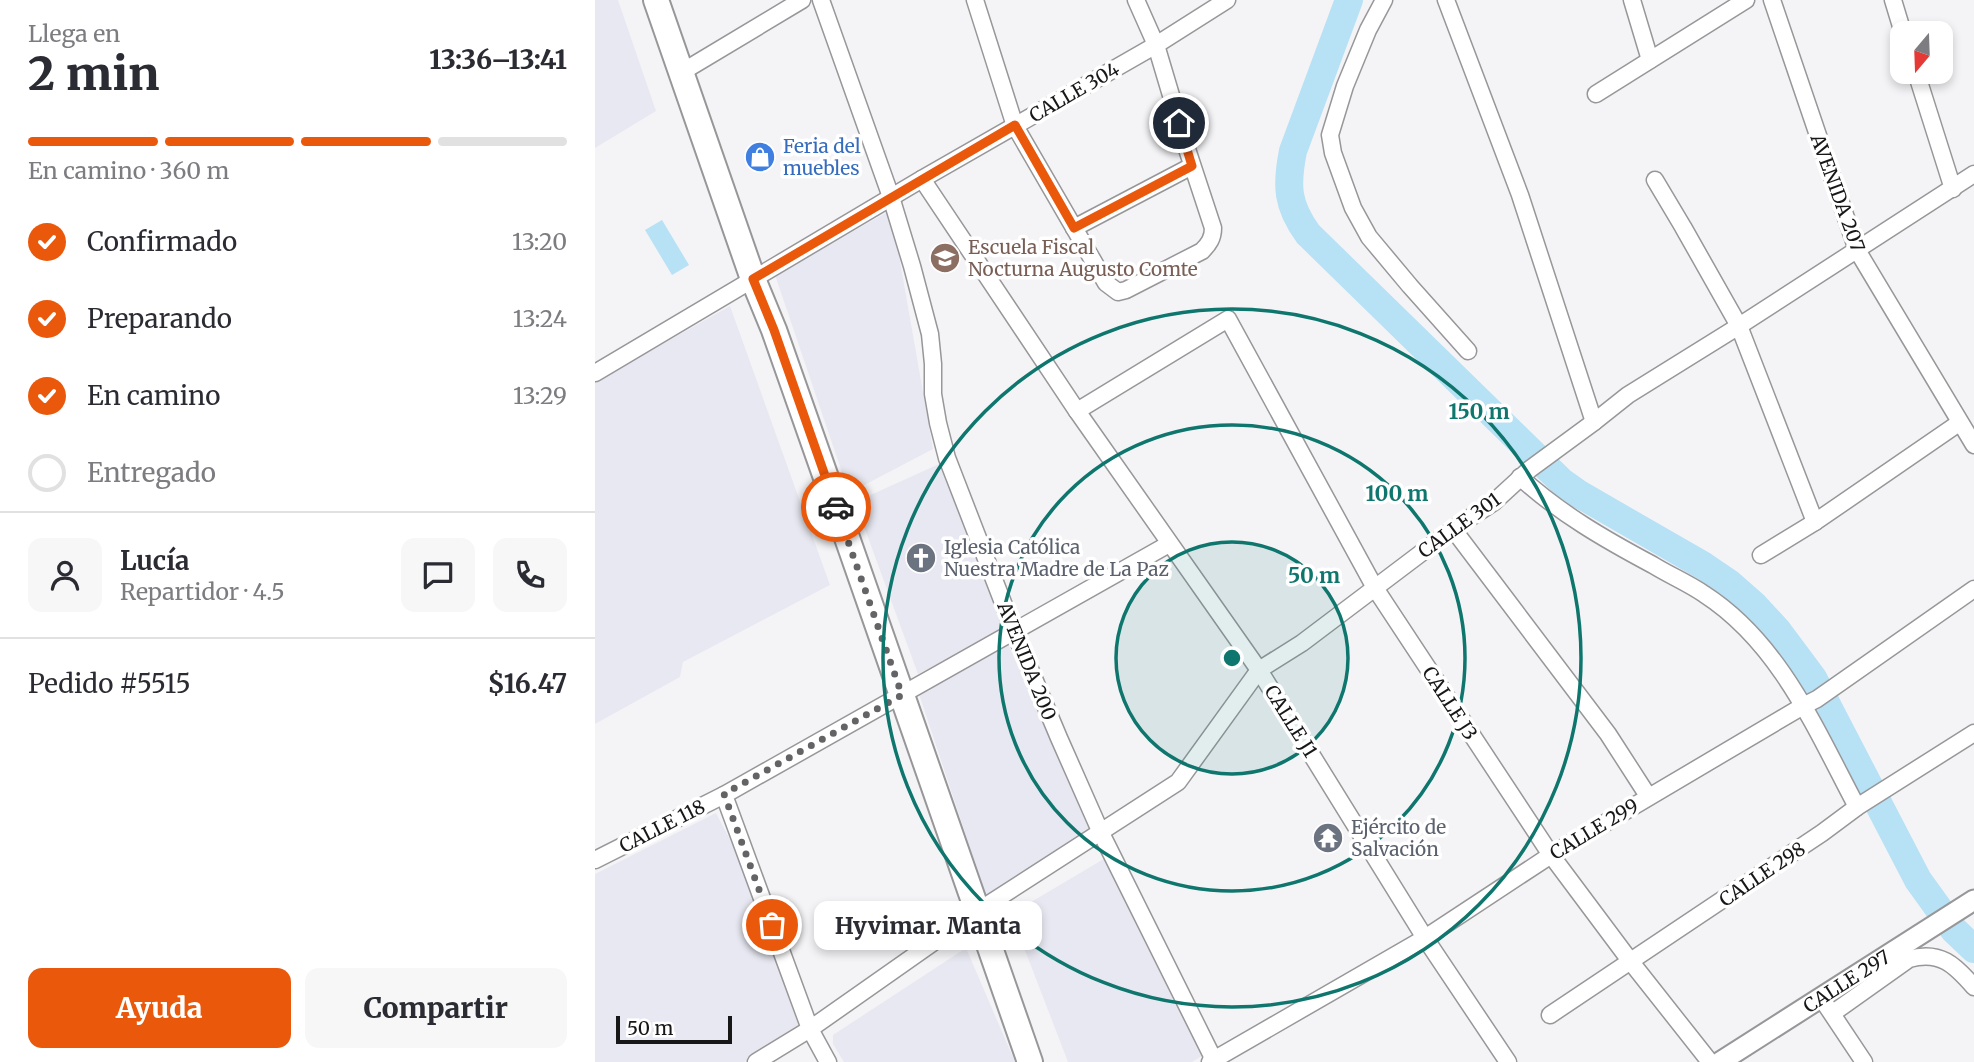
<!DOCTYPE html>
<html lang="es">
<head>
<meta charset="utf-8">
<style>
  :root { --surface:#fff; --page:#f7f7f7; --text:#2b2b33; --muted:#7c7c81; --line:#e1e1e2; --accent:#ea580c }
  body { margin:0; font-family:Merriweather,serif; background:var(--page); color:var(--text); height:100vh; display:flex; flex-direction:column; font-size:26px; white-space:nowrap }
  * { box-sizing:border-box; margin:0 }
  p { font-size:23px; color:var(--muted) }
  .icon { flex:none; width:38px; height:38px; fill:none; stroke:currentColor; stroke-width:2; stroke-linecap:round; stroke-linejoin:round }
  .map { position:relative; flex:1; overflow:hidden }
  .drawer { display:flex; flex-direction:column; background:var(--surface); width:595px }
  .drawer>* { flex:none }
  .needle { width:46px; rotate:199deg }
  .tools { position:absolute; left:1295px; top:21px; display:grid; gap:14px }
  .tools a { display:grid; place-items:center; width:63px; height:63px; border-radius:14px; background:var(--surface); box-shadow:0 4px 10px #0003; font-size:35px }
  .scale { position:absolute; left:21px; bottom:18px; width:116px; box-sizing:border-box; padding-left:7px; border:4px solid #171718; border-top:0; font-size:19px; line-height:24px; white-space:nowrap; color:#171718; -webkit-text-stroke:5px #fff; paint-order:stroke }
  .pin { position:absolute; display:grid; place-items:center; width:60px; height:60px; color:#fff; margin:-30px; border:4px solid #fff; border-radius:50%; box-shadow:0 2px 7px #0007 }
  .courier { position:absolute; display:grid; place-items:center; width:70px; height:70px; margin:-35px; border:5px solid #ea580c; border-radius:50%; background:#fff; color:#222; box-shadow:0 2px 9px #0007 }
  .bubble { position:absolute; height:49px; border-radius:14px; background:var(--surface); box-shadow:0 4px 10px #0003; font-size:23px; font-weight:800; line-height:49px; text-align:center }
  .headline em { font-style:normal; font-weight:800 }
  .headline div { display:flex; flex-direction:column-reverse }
  .headline { display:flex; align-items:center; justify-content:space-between; height:119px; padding:0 28px }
  h1 { font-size:46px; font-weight:800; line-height:52px }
  .bar { display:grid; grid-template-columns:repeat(4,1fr); gap:10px 7px; align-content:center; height:84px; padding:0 28px }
  .bar i { height:9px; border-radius:5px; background:var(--line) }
  .bar .on { background:var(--accent) }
  .bar p { grid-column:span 4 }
  .line { display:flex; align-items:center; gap:18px; padding:0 28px; border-top:2px solid var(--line) }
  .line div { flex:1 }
  .round { display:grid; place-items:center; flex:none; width:74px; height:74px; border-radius:14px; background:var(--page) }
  ol { padding:0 28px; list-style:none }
  li { display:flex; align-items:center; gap:21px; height:77px }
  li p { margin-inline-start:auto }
  li .icon { padding:7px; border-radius:50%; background:var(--accent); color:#fff; stroke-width:4 }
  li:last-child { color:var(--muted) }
  li i { width:38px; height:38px; border:4px solid var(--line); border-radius:50% }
  .cta { display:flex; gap:14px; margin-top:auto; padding:14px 28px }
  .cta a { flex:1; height:80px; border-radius:14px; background:var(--accent); color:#fff; font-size:28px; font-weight:800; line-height:80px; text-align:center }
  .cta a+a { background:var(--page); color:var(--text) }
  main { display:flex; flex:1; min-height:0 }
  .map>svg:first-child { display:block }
</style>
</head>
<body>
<main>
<section class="drawer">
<div class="headline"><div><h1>2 min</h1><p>Llega en</p></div><em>13:36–13:41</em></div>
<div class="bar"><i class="on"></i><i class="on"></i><i class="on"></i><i></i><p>En camino · 360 m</p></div>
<ol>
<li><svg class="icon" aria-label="check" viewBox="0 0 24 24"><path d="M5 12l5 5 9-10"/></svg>Confirmado<p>13:20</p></li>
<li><svg class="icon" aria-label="check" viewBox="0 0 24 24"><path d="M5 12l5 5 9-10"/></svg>Preparando<p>13:24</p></li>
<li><svg class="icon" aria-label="check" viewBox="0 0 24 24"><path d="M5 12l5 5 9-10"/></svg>En camino<p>13:29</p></li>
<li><i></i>Entregado</li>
</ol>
<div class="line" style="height:126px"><a class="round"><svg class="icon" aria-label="person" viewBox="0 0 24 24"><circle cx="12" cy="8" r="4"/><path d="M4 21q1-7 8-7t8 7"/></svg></a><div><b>Lucía</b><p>Repartidor · 4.5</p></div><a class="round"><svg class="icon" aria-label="chat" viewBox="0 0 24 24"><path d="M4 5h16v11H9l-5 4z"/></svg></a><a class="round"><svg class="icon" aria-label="phone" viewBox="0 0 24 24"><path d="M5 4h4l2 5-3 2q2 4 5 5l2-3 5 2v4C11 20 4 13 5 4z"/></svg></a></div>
<div class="line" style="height:91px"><div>Pedido #5515</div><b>$16.47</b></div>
<div class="cta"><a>Ayuda</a><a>Compartir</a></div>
</section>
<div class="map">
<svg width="1379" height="1062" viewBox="0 0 1379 1062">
  <rect width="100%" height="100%" fill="#f4f4f7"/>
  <g fill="#e8e8f2">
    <path d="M0,0H23L61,111L0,148Z"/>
    <path d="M296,210L338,449L254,493L180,275Z"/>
    <path d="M135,306L235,585L88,662L85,677L0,724V382Z"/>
    <path d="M344,464L410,629L323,674L260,502Z"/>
    <path d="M413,644L503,837L391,896L324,694Z"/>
    <path d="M121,813L149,866L204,1027L149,1062H0V874Z"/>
    <path d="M512,857L612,1053L597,1062H473L416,914Z"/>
    <path d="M371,948L420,1062H249L238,1044V1035Z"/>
  </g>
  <path fill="#b7e1f5" d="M67,220L94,265L77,275L50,230Z"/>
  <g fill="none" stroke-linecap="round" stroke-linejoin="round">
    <path stroke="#b7e1f5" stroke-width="28" d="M754,0L698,151C691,186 692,205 713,234L967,482L984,494L1109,566L1134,583L1159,605L1183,631L1218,678L1323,880L1359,930L1379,949"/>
    <g stroke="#979799" stroke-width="19">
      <g id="minor">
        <path d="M226,0L296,197L317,266L335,334L338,364V394L343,423L352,458L419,631L464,738L506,833L620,1062"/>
        <path d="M380,0L420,126L511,283L523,292L531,290L607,251C614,244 618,238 618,228L592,149L561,45L541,0"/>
        <path d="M789,0L773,30L750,86L735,135L738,153L758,208L774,237L815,286L873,351"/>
        <path d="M851,0L925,195L999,422"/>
        <path d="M1037,0L1055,60"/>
        <path d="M1177,0L1262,250L1379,445"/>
        <path d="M1298,0L1308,33"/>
        <path d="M87,72L207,0"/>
        <path d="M1321,72L1358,189"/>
        <path d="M1001,94L1151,0"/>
        <path d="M327,179L482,411L664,670L830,938L913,1062"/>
        <path d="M1060,180L1088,227L1144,326L1220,522"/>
        <path d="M479,228L597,166"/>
        <path d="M0,373L327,179L561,45L632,0"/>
        <path d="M482,411L633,319L780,588L956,855L1036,962L1115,1062"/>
        <path d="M925,477C964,513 1011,540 1058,565C1074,575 1093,583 1109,594C1185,643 1221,730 1262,807"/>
        <path d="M858,529L1013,734L1053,796"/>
        <path d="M1166,555L1220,522L1364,423"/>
        <path d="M129,795L215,1029L233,1062"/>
        <path d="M0,860L129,795L574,544"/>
        <path d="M1231,1005L1269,1062"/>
        <path d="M1238,1013L1314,959C1345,950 1360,965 1379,987"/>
        <path d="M955,1015L1227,833L1262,807L1379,733"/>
        <path d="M161,1062L215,1029L383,911L583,782L664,670L707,643L858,529L899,502L935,469L999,422L1033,395L1144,326L1379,174"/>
        <path d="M615,1062L830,938L956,855L1208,706L1222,699L1379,589"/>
      </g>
    </g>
    <g stroke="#979799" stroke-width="23">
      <g id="tertiary">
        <path id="s1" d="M1125,1062L1379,900"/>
      </g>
    </g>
    <g stroke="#979799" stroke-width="28">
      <path id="primary" d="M61,0L158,279L179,330L235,489L435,1062"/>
    </g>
    <use href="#minor" stroke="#fff" stroke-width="16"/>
    <use href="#tertiary" stroke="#fff" stroke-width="19"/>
    <use href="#primary" stroke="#fff" stroke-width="24"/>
  </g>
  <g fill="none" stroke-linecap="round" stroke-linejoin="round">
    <path stroke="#646466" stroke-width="7" stroke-dasharray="0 12.6" d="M177,925L129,794L307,695L241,507"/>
    <path stroke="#ea580c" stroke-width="9" d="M241,507L179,330L158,279L420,125L479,228L597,166L584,123"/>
  </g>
  <circle cx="637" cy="658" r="116" fill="#0f766e" fill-opacity=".12"/>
  <g fill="none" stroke="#0f766e" stroke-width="3.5">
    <circle cx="637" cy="658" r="116"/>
    <circle cx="637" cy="658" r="233"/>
    <circle cx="637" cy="658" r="349"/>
  </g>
  <defs>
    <g id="shop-disc" transform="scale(1.575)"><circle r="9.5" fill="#3f7fe0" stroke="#fff"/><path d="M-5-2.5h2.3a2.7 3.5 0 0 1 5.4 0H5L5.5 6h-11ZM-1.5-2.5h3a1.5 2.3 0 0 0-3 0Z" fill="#fff"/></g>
    <g id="university-disc" transform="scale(1.575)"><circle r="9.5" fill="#8d6e63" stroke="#fff"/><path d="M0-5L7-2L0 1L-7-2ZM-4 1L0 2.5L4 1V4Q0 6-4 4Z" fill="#fff"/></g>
    <g id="church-disc" transform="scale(1.575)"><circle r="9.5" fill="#6b7280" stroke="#fff"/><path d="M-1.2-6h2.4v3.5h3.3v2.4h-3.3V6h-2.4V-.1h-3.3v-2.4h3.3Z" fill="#fff"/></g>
    <g id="temple-disc" transform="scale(1.575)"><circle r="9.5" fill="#6b7280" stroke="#fff"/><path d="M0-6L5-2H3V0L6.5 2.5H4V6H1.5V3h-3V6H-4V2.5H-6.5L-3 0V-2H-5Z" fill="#fff"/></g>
  </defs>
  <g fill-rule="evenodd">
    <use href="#shop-disc" x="165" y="157"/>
    <use href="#university-disc" x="350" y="258"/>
    <use href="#church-disc" x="326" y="558"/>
    <use href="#temple-disc" x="733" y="838"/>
  </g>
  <g text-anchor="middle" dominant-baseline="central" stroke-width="7" stroke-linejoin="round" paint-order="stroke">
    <g font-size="19" fill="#171718" stroke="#fff">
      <text transform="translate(479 92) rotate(-30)">CALLE 304</text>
      <text transform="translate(1243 193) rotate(70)">AVENIDA 207</text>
      <text transform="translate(864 525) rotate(-36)">CALLE 301</text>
      <text transform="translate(432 661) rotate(68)">AVENIDA 200</text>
      <text transform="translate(855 703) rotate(57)">CALLE J3</text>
      <text transform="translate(696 721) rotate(58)">CALLE J1</text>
      <text transform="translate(67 826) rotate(-27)">CALLE 118</text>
      <text transform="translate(999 829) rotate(-31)">CALLE 299</text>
      <text transform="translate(1167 874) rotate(-34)">CALLE 298</text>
      <text stroke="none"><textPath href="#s1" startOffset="150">CALLE 297</textPath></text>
    </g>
    <g font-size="19" fill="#366cbe" stroke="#fff" text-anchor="start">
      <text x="188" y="146">Feria del<tspan x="188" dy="22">muebles</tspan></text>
    </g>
    <g font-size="19" fill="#785e54" stroke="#fff" text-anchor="start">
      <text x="373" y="247">Escuela Fiscal<tspan x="373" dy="22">Nocturna Augusto Comte</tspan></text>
    </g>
    <g font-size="19" fill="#5b616d" stroke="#fff" text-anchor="start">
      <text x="349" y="547">Iglesia Católica<tspan x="349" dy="22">Nuestra Madre de La Paz</tspan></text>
      <text x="756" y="827">Ejército de<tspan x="756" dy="22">Salvación</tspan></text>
    </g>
  </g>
  <circle cx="637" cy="658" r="10" fill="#0f766e" stroke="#fff" stroke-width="3.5"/>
  <g font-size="21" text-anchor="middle" font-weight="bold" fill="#0f766e" stroke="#fff" stroke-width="7" stroke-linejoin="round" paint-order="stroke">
    <text x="884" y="419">150 m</text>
    <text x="802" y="501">100 m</text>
    <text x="719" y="583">50 m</text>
  </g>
</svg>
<div class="tools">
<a><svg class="needle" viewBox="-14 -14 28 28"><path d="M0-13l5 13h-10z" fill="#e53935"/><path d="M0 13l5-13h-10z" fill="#7c7c81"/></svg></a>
</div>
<div class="scale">50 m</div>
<div class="pin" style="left:177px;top:925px;background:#ea580c"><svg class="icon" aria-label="bag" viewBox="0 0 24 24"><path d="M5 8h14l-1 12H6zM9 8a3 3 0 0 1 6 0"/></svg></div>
<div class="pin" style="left:584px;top:123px;background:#1f2937"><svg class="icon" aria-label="home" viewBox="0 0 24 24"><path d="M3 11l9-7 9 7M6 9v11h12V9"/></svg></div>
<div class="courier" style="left:241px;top:507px"><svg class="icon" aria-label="car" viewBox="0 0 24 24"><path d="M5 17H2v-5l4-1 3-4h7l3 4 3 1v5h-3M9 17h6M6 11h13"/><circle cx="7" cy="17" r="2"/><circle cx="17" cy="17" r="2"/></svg></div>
<div class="bubble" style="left:219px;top:901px;width:228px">Hyvimar. Manta</div>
</div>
</main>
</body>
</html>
